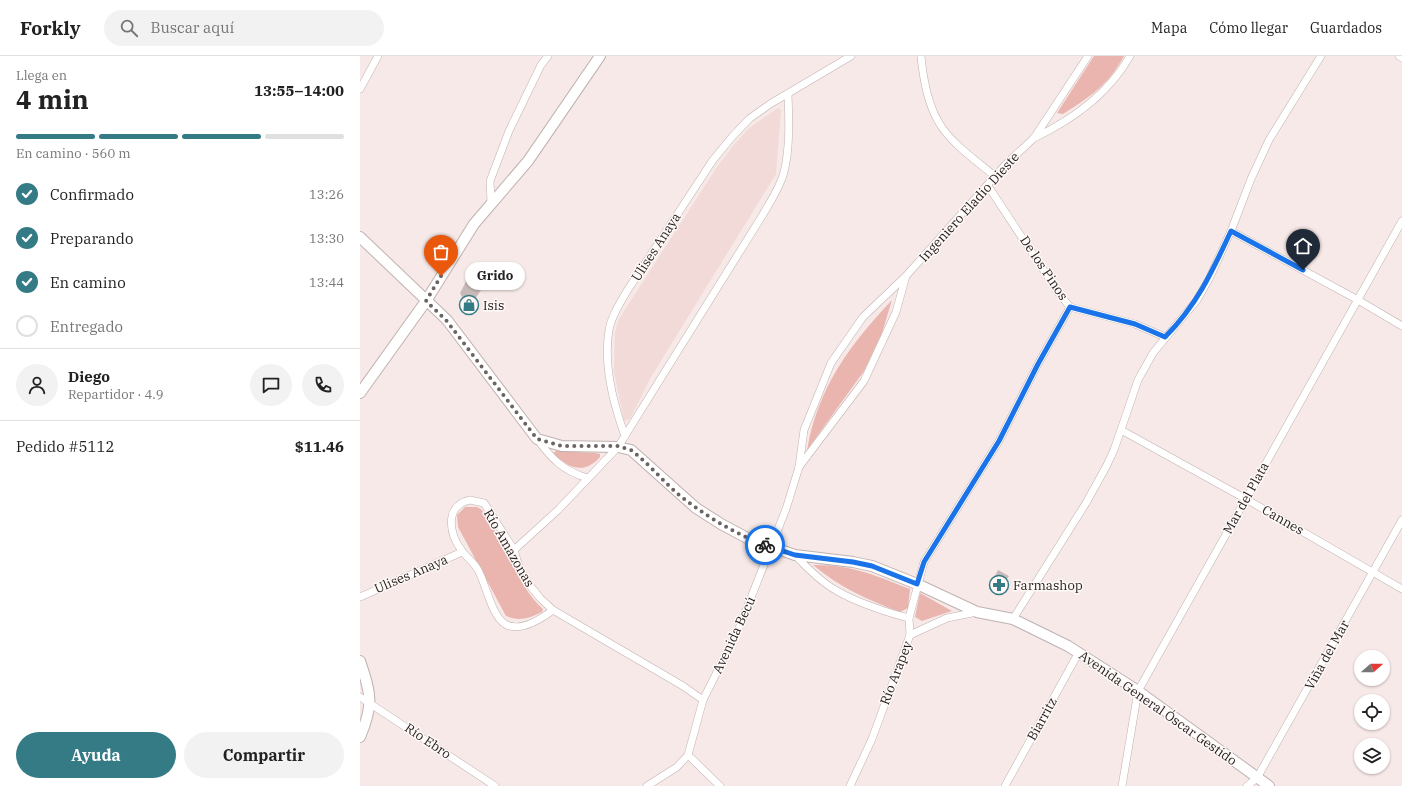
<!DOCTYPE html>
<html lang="es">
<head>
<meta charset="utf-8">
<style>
  :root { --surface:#fff; --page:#f2f2f2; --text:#222; --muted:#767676; --line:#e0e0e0; --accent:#347b85 }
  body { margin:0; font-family:"IBM Plex Serif",serif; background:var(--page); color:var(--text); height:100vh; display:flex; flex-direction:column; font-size:15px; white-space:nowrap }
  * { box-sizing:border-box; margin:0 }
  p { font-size:13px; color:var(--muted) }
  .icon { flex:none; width:22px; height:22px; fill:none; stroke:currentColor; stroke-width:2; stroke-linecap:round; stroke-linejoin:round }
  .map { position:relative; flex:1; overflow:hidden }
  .side { display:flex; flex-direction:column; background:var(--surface); width:360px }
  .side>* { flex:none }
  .needle { width:26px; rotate:69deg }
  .fabs { position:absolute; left:994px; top:594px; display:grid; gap:8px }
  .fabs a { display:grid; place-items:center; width:36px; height:36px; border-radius:50%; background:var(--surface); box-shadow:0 1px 3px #0004; font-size:20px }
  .pin { position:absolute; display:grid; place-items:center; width:34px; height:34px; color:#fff; margin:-41px -17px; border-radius:50% 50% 50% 0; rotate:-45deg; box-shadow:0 0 4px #0007 }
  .pin .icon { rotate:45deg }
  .courier { position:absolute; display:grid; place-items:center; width:40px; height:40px; margin:-20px; border:3px solid #1a73e8; border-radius:50%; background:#fff; color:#222; box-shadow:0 1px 5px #0007 }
  .bubble { position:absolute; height:28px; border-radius:14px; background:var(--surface); box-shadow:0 1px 3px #0004; font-size:13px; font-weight:700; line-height:28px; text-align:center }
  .head em { font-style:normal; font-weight:700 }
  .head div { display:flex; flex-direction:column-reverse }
  .head { display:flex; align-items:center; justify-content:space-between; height:68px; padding:0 16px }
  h1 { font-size:26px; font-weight:700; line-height:30px }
  .bar { display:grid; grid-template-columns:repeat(4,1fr); gap:6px 4px; align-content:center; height:48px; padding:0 16px }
  .bar i { height:5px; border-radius:3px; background:var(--line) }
  .bar .current { background:var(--accent) }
  .bar p { grid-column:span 4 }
  .line { display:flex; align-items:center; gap:10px; padding:0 16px; border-top:1px solid var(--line) }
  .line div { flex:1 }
  .round { display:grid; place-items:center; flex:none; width:42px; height:42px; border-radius:21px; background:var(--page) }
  ol { padding:0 16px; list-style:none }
  li { display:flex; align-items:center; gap:12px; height:44px }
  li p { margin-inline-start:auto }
  li .icon { padding:4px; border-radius:50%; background:var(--accent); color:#fff; stroke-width:4 }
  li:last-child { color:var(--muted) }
  li i { width:22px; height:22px; border:2px solid var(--line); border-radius:50% }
  .action { display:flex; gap:8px; margin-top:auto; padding:8px 16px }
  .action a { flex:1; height:46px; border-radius:24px; background:var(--accent); color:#fff; font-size:16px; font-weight:700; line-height:46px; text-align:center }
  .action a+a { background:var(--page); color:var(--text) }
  header { display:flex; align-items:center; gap:24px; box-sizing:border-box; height:56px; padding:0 20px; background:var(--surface); border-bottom:1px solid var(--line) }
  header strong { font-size:19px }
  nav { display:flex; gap:22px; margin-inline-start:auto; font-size:14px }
  .search { width:280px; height:36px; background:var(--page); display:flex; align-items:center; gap:10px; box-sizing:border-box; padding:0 14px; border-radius:22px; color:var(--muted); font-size:15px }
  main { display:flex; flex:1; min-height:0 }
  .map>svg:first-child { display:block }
</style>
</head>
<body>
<header>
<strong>Forkly</strong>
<div class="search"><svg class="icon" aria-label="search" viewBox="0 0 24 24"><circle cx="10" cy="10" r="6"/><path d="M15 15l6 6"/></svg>Buscar aquí</div>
<nav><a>Mapa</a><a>Cómo llegar</a><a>Guardados</a></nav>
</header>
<main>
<section class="side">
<div class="head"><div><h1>4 min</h1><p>Llega en</p></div><em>13:55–14:00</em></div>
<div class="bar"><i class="current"></i><i class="current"></i><i class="current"></i><i></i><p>En camino · 560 m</p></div>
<ol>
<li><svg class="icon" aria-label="check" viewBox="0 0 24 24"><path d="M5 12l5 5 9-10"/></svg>Confirmado<p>13:26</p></li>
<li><svg class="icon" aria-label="check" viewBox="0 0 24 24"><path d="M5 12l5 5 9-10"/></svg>Preparando<p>13:30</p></li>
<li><svg class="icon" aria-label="check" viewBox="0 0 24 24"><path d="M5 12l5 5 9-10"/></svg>En camino<p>13:44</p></li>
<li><i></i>Entregado</li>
</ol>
<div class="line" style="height:72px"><a class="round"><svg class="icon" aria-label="person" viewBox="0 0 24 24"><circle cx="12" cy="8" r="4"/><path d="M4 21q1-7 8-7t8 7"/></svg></a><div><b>Diego</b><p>Repartidor · 4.9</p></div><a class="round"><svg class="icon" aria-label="chat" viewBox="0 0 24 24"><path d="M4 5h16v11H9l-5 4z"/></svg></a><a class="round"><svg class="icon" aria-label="phone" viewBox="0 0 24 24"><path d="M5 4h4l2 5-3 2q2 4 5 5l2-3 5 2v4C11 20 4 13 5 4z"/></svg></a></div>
<div class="line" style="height:52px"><div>Pedido #5112</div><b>$11.46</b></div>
<div class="action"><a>Ayuda</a><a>Compartir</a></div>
</section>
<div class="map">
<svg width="1042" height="730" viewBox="0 0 1042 730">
  <rect width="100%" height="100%" fill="#f7e9e7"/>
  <path fill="#f1dad7" d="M418,52L421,54L416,118L291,321L270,363L264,365L254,315L255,276L259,263L355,114L372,91L389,72Z"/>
  <g fill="#eab5ae">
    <path d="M734,0H764C748,29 730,41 703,58L697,57Z"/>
    <path d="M532,244L522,277L504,315L447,394C458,331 489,290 532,244Z"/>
    <path d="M196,395L235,397L240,398V401C224,419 210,412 194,399L193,397Z"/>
    <path d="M105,451H117L122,454C132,469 141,484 150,500C159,520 166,538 183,553L182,556C169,562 160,566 146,560L98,471L97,459Z"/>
    <path d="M453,509C490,508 517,520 550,533L548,552L540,556C508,544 479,531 453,509Z"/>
    <path d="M560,537L592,555L562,565L555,561Z"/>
  </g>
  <g fill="#c8bab8">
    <path d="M110,218L119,224L115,230L121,234L115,243L118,248L109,254L100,237Z"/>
    <path d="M638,514L649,520L641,532L629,533Z"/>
  </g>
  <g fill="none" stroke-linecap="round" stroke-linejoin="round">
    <g stroke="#bfb2b0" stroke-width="8">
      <g id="street">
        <path d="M561,0C563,21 567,46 578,65C589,86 618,106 636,121"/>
        <path d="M1039,0L1042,2"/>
        <path d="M0,33L18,0"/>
        <path d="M674,82C712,64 749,37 770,0"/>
        <path d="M628,130L700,239L710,251L775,268L805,281"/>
        <path d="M131,146L130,125L149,75L181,9L188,0"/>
        <path d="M871,175L998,244L1042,270"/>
        <path d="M761,374L886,443L1042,533"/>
        <path d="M265,380C253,347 243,309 249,274C251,261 260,247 267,235L353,104L372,81L389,63L410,48L491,0"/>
        <path d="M177,383C192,403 202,414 227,422"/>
        <path d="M439,411L504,325L536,256L546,220"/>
        <path d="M110,444L124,447L154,494L159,511L168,527L180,542L193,554C181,563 160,577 145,568C131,559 126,528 118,514C114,506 107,502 102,495C89,478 84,450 110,444Z"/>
        <path d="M154,494L198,454L258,391L402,160C410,146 420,132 424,116C430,92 429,64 428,39"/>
        <path d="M435,499C447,512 461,526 477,535C496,546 528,557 549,562"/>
        <path d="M0,541L102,496"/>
        <path d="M193,554L323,630L343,644"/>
        <path d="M653,563L726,447L746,411L754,394L778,324L793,297L837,244L849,223L871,175L891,123L909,84L961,0"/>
        <path d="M550,579L587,562L617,556"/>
        <path d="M0,641L135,730"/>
        <path d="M328,699L360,730"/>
        <path d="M287,730L317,711L328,699L343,644L379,572L426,453L439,411L444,374L471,307L503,261L546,220L646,108L674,82L728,0"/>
        <path d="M490,730L512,683L550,579L549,562L564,506L639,385L678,308L710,251"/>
        <path d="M645,730L719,596"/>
        <path d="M762,730L778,635L1042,165"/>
        <path d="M887,730L897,722L1042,464"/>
      </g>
    </g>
    <g stroke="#bfb2b0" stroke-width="12">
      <g id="secondary">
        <path d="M0,181L87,264L177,383L202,390L258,391L271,394L336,452L361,468L389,483L435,499L493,506L512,510L557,528L617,556L653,563L708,590L778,635L909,730"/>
        <path d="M0,337L66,245L114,168L168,105L240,0"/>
        <path d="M0,605C11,638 14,648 0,681"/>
      </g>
    </g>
    <use href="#street" stroke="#fff" stroke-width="7"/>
    <use href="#secondary" stroke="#fff" stroke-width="10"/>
  </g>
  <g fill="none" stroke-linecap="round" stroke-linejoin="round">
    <path stroke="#6c6462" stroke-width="4" stroke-dasharray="0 7.2" d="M81,220L66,245L86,264L177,383L202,390H258L271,394C288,407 302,424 318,438C344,459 373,477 405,489"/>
    <path stroke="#1a73e8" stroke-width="5" d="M405,489L435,499L493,506L512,510L557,528L564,506L639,385L678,308L710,251L775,268L805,281C837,249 852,216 871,175L943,214"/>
  </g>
  <defs>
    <g id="shop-ring" transform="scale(1)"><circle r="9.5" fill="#fef8f7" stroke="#347b85" stroke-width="1.5"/><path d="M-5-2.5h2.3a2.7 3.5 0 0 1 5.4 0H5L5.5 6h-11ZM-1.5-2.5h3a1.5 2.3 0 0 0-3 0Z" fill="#347b85"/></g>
    <g id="pharmacy-ring" transform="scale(1)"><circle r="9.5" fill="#fef8f7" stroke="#347b85" stroke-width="1.5"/><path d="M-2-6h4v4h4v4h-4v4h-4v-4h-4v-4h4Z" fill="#347b85"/></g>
  </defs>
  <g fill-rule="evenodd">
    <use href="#shop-ring" x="109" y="249"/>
    <use href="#pharmacy-ring" x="639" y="529"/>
  </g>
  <g text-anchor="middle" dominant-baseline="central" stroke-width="3" stroke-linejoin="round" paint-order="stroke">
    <g font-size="13" fill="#211c1b" stroke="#fef8f7">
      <text transform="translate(609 151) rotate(-48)">Ingeniero Eladio Dieste</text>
      <text transform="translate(296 191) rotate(-57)">Ulises Anaya</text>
      <text transform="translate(684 212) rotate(56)">De los Pinos</text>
      <text transform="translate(886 442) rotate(-61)">Mar del Plata</text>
      <text transform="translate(923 464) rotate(30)">Cannes</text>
      <text transform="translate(149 492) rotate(60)">Río Amazonas</text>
      <text transform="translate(51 518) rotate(-23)">Ulises Anaya</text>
      <text transform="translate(374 579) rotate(-65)">Avenida Becú</text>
      <text transform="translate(967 599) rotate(-61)">Viña del Mar</text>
      <text transform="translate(536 617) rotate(-69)">Río Arapey</text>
      <text transform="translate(798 652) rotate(35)">Avenida General Óscar Gestido</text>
      <text transform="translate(682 663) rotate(-61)">Biarritz</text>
      <text transform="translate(68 685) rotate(34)">Río Ebro</text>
    </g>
    <g font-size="13" fill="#211c1b" stroke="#fef8f7" text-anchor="start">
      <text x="123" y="249">Isis</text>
      <text x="653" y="529">Farmashop</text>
    </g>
  </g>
</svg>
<div class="fabs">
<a><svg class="needle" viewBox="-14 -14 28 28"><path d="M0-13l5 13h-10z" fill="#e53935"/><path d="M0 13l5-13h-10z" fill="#767676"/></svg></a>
<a><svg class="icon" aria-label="locate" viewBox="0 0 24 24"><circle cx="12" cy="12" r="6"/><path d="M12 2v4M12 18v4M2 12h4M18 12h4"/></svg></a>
<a><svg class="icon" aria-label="layers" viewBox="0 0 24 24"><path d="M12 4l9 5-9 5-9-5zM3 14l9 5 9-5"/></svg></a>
</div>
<div class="pin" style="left:81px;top:220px;background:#ea580c"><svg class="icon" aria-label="bag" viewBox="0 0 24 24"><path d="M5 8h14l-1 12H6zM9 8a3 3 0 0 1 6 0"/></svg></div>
<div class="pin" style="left:943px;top:214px;background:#1f2937"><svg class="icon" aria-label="home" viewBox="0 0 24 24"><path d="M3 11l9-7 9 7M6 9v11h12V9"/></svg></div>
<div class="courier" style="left:405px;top:489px"><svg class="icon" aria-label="bike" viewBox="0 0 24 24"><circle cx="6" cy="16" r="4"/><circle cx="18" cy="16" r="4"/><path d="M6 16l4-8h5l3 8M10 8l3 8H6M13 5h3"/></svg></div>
<div class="bubble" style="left:105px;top:206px;width:60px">Grido</div>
</div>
</main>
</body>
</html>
